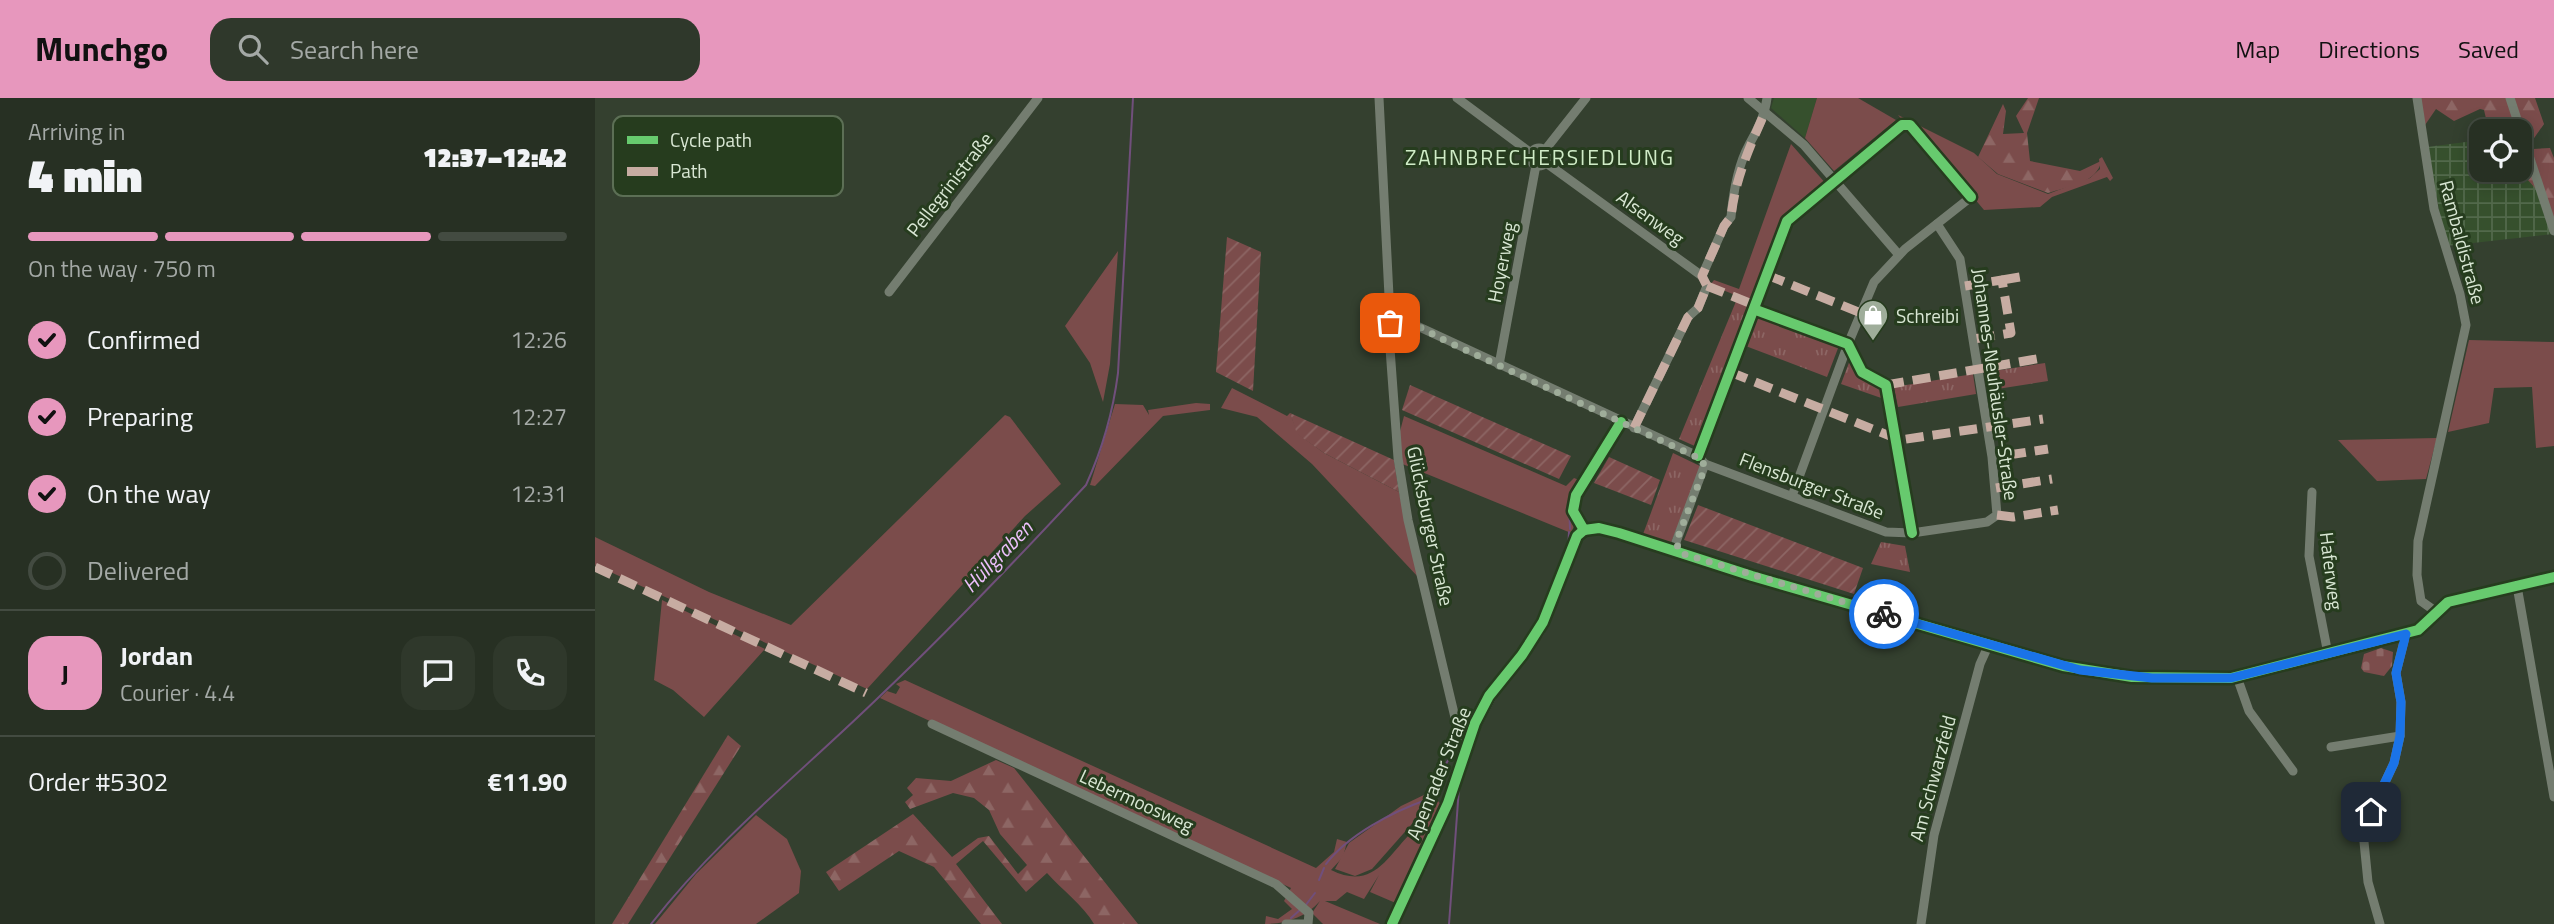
<!DOCTYPE html>
<html lang="en">
<head>
<meta charset="utf-8">
<style>
  :root { --surface:#273023; --page:#2f382b; --text:#f1f3f6; --muted:#a4a9a6; --line:#434b41; --accent:#e797bd }
  body { margin:0; font-family:"Titillium Web",sans-serif; background:var(--page); color:var(--text); height:100vh; display:flex; flex-direction:column; font-size:26px; white-space:nowrap }
  * { box-sizing:border-box; margin:0 }
  p { font-size:23px; color:var(--muted) }
  .icon { flex:none; width:38px; height:38px; fill:none; stroke:currentColor; stroke-width:2; stroke-linecap:round; stroke-linejoin:round }
  .map { position:relative; flex:1; overflow:hidden }
  .side { display:flex; flex-direction:column; background:var(--surface); width:595px }
  .side>* { flex:none }
  .fabs { position:absolute; left:1874px; top:21px; display:grid; gap:14px }
  .fabs a { display:grid; place-items:center; width:63px; height:63px; border-radius:14px; background:var(--surface); box-shadow:0 4px 18px #0003,0 0 0 2px var(--line); font-size:35px }
  .pin { position:absolute; display:grid; place-items:center; width:60px; height:60px; color:#fff; margin:-30px; border-radius:14px; box-shadow:0 4px 10px #0006 }
  .courier { position:absolute; display:grid; place-items:center; width:70px; height:70px; margin:-35px; border:5px solid #1a73e8; border-radius:50%; background:#fff; color:#222; box-shadow:0 2px 9px #0007 }
  .summary em { font-style:normal; font-weight:800 }
  .summary div { display:flex; flex-direction:column-reverse }
  .summary { display:flex; align-items:center; justify-content:space-between; height:119px; padding:0 28px }
  h1 { font-size:46px; font-weight:800; line-height:52px }
  .bar { display:grid; grid-template-columns:repeat(4,1fr); gap:10px 7px; align-content:center; height:84px; padding:0 28px }
  .bar i { height:9px; border-radius:5px; background:var(--line) }
  .bar .active { background:var(--accent) }
  .bar p { grid-column:span 4 }
  .line { display:flex; align-items:center; gap:18px; padding:0 28px; border-top:2px solid var(--line) }
  .line div { flex:1 }
  .round { display:grid; place-items:center; flex:none; width:74px; height:74px; border-radius:21px; background:var(--page) }
  ol { padding:0 28px; list-style:none }
  li { display:flex; align-items:center; gap:21px; height:77px }
  li p { margin-inline-start:auto }
  li .icon { padding:7px; border-radius:50%; background:var(--accent); color:#111; stroke-width:4 }
  li:last-child { color:var(--muted) }
  li i { width:38px; height:38px; border:4px solid var(--line); border-radius:50% }
  header { display:flex; align-items:center; gap:42px; box-sizing:border-box; height:98px; padding:0 35px; background:var(--accent); color:#111 }
  header strong { font-size:33px }
  nav { display:flex; gap:38px; margin-inline-start:auto; font-size:24px }
  .search { width:490px; height:63px; background:var(--page); display:flex; align-items:center; gap:18px; box-sizing:border-box; padding:0 24px; border-radius:21px; color:var(--muted); font-size:26px }
  main { display:flex; flex:1; min-height:0 }
  .map>svg:first-child { display:block }
</style>
</head>
<body>
<header>
<strong>Munchgo</strong>
<div class="search"><svg class="icon" aria-label="search" viewBox="0 0 24 24"><circle cx="10" cy="10" r="6"/><path d="M15 15l6 6"/></svg>Search here</div>
<nav><a>Map</a><a>Directions</a><a>Saved</a></nav>
</header>
<main>
<section class="side">
<div class="summary"><div><h1>4 min</h1><p>Arriving in</p></div><em>12:37–12:42</em></div>
<div class="bar"><i class="active"></i><i class="active"></i><i class="active"></i><i></i><p>On the way · 750 m</p></div>
<ol>
<li><svg class="icon" aria-label="check" viewBox="0 0 24 24"><path d="M5 12l5 5 9-10"/></svg>Confirmed<p>12:26</p></li>
<li><svg class="icon" aria-label="check" viewBox="0 0 24 24"><path d="M5 12l5 5 9-10"/></svg>Preparing<p>12:27</p></li>
<li><svg class="icon" aria-label="check" viewBox="0 0 24 24"><path d="M5 12l5 5 9-10"/></svg>On the way<p>12:31</p></li>
<li><i></i>Delivered</li>
</ol>
<div class="line" style="height:126px"><b class="round" style="background:var(--accent);color:#111">J</b><div><b>Jordan</b><p>Courier · 4.4</p></div><a class="round"><svg class="icon" aria-label="chat" viewBox="0 0 24 24"><path d="M4 5h16v11H9l-5 4z"/></svg></a><a class="round"><svg class="icon" aria-label="phone" viewBox="0 0 24 24"><path d="M5 4h4l2 5-3 2q2 4 5 5l2-3 5 2v4C11 20 4 13 5 4z"/></svg></a></div>
<div class="line" style="height:91px"><div>Order #5302</div><b>€11.90</b></div>
</section>
<div class="map">
<svg width="1959" height="826" viewBox="0 0 1959 826">
  <defs>
    <pattern id="industrial-grid" width="8" height="8" patternUnits="userSpaceOnUse" patternTransform="scale(1.75)"><rect width="8" height="8" fill="#36502d"/><path d="M0 4h8M4 0v8" fill="none" stroke="#52694b"/></pattern>
    <pattern id="forest-firs" width="22" height="20" patternUnits="userSpaceOnUse" patternTransform="scale(1.75)"><rect width="22" height="20" fill="#7b4c4b"/><path d="M5 1l3.5 6h-7zM16 11l3.5 6h-7z" fill="#8d6664"/></pattern>
    <pattern id="cemetery-stones" width="16" height="16" patternUnits="userSpaceOnUse" patternTransform="scale(1.75)"><rect width="16" height="16" fill="#7b4c4b"/><path d="M2 7V4a2 2 0 0 1 4 0v3zM10 15v-3a2 2 0 0 1 4 0v3z" fill="#8d6664"/></pattern>
    <pattern id="park-tufts" width="24" height="20" patternUnits="userSpaceOnUse" patternTransform="scale(1.75)"><rect width="24" height="20" fill="#7b4c4b"/><path d="M3 7l-1-3M5 7V3M7 7l1-3M15 17l-1-3M17 17v-4M19 17l1-3" fill="none" stroke="#8d6664"/></pattern>
    <pattern id="garden-furrows" width="10" height="10" patternUnits="userSpaceOnUse" patternTransform="scale(1.75)"><rect width="10" height="10" fill="#7b4c4b"/><path d="M-1 1l2-2M0 10L10 0M9 11l2-2" fill="none" stroke="#8d6664"/></pattern>
  </defs>
  <rect width="100%" height="100%" fill="#34402f"/>
  <path fill="#36502d" d="M1179,0H1222L1210,40L1176,10Z"/>
  <path fill="url(#industrial-grid)" d="M1925,39L1958,136L1851,148L1832,49L1886,42V72H1925Z"/>
  <g fill="#7b4c4b">
    <path d="M1222,0H1263L1301,22L1239,73L1210,40Z"/>
    <path d="M1303,17L1379,55L1402,76L1453,96L1495,80L1505,71L1504,61L1507,59L1518,80L1515,83L1512,79L1457,99L1445,109L1389,112L1317,26L1310,25Z"/>
    <path d="M1196,46L1232,87L1189,121L1161,203L1158,204L1115,187L1119,182L1144,191Z"/>
    <path d="M523,153L515,266L508,304L495,265L470,228Z"/>
    <path d="M1874,242L1959,244V348L1941,350L1937,289L1899,290L1894,325L1853,334Z"/>
    <path d="M637,290L692,318L695,315L703,336L729,355L804,394L824,480L717,366L662,319L626,310Z"/>
    <path d="M601,305L615,306V312L568,318L500,388L495,387L520,306L548,307L554,317L553,312Z"/>
    <path d="M410,317L415,319L466,386L430,418L272,591L0,467V439L114,494L196,527Z"/>
    <path d="M809,318L971,388L979,380L984,382L976,400L980,426L976,435L805,365L803,341Z"/>
    <path d="M1842,340L1831,381L1782,383L1743,342Z"/>
    <path d="M67,502L170,551L109,619L78,592L59,582Z"/>
    <path d="M310,582L721,770L739,754L742,741L752,744L748,759L736,772C777,792 791,761 814,737L820,742L816,736L843,703L849,710L803,806L775,794L784,777L769,801L752,794L741,803H730L785,826H728L717,815L725,803C711,819 691,826 670,826L671,818L683,821L697,811L689,803L696,790L285,600L292,593L301,596L305,589L301,586Z"/>
    <path d="M833,695L839,701L777,771L760,778L740,771L754,745L806,708Z"/>
    <path d="M161,717L192,741L206,773L204,795L161,826H60L101,776Z"/>
  </g>
  <g fill="url(#forest-firs)">
    <path d="M1433,0H1444L1432,35L1435,63L1485,73L1506,63C1503,85 1471,89 1453,95L1403,76L1383,59L1408,6L1411,13L1408,36L1429,35L1421,18Z"/>
    <path d="M1825,0H1940L1949,26L1937,43L1938,51L1955,50L1959,60V129L1950,101L1932,81L1931,61L1925,51V33H1897L1893,29L1889,12L1885,11L1859,23L1841,11L1830,27Z"/>
    <path d="M133,637L146,648L33,826H17Z"/>
    <path d="M401,662L419,670L543,826H499C488,807 467,792 452,775L431,794L388,743L361,766L407,826H386L339,769L304,753L244,793L231,774L318,716L357,759L383,740L394,738L423,776L432,767L405,736L394,712L379,700L358,695L315,711L310,704L318,697L312,690L321,680L356,683Z"/>
  </g>
  <path fill="url(#cemetery-stones)" d="M1786,550L1798,554L1797,568L1789,578L1769,574L1766,570L1769,556Z"/>
  <g fill="url(#park-tufts)">
    <path d="M1142,201L1159,210L1102,349L1084,341Z"/>
    <path d="M1161,213L1245,245L1232,279L1148,247Z"/>
    <path d="M1258,254L1266,276L1289,290L1292,302L1246,286Z"/>
    <path d="M1450,265L1453,283L1396,292L1393,274Z"/>
    <path d="M1378,276L1381,296L1303,309L1299,289Z"/>
    <path d="M1078,355L1107,369L1075,447L1047,439Z"/>
    <path d="M1286,444L1310,448L1315,474L1276,466Z"/>
  </g>
  <g fill="url(#garden-furrows)">
    <path d="M632,139L666,154L658,293L621,274Z"/>
    <path d="M815,287L976,358L964,381L807,312Z"/>
    <path d="M695,315L799,362L804,394L729,355L702,336Z"/>
    <path d="M1014,359L1065,382L1056,407L999,385Z"/>
    <path d="M1103,407L1268,470L1259,496L1089,442Z"/>
  </g>
  <g fill="none" stroke-linecap="round" stroke-linejoin="round">
    <g stroke="#704f7b" stroke-width="2">
      <path d="M975,431L974,405L983,382"/>
      <path d="M973,451L974,434"/>
      <path d="M923,569L948,536L973,472"/>
      <path d="M879,640L906,589"/>
      <path d="M731,766C753,737 797,714 831,702L861,648"/>
      <path d="M724,782L729,770"/>
      <path d="M710,808L720,795"/>
      <path d="M696,820L706,811"/>
      <path d="M56,826C125,738 207,674 286,597C357,530 425,458 491,387C507,352 518,314 523,275L538,0"/>
      <path d="M854,826L864,690L869,672"/>
    </g>
    <g stroke="#747d70" stroke-width="9">
      <path d="M784,0L794,198L799,212L807,221L1103,358L1110,366L1291,434L1317,435L1392,424L1402,417L1397,359L1365,161L1342,126"/>
      <path d="M862,0L936,55"/>
      <path d="M1153,0L1209,47L1304,157"/>
      <path d="M1822,0L1839,111L1865,196L1871,227L1823,443L1822,477L1826,503L1840,513"/>
      <path d="M1915,0L1959,133"/>
      <circle cx="944" cy="59" r="9"/>
      <path d="M950,52L991,0"/>
      <path d="M950,64L1107,178"/>
      <path d="M294,194L443,0"/>
      <path d="M802,217L795,225L794,237L803,360L813,422L868,653"/>
      <path d="M904,267L941,67"/>
      <path d="M1039,330L1093,219L1103,210L1112,188L1107,178L1129,128L1136,119C1138,97 1143,67 1154,47C1162,32 1170,18 1172,0"/>
      <path d="M1717,394L1714,458L1733,556"/>
      <path d="M1197,398L1253,246L1279,184L1310,151L1376,99"/>
      <path d="M1082,451L1081,444L1110,366"/>
      <path d="M1922,488L1959,699"/>
      <path d="M1642,579L1654,613L1698,673"/>
      <path d="M337,626L681,786L714,815L713,826H691"/>
      <path d="M1736,649L1805,638"/>
      <path d="M797,826L853,705L880,625L894,598L927,557L948,524L982,438C1008,414 1052,451 1082,451L1088,456L1468,568L1537,579L1636,580L1823,532L1853,504L1959,479"/>
      <path d="M1326,826L1339,737L1385,566L1394,546"/>
      <path d="M1785,826L1773,784L1769,744L1776,714L1799,665L1805,638L1806,604L1801,575L1811,535"/>
    </g>
    <g stroke="#c7aca2" stroke-width="9" stroke-dasharray="18 9" stroke-linecap="butt">
      <path d="M1172,177L1266,215"/>
      <path d="M1407,182L1425,179"/>
      <path d="M1112,188L1162,208"/>
      <path d="M1370,188L1407,182L1416,235L1379,241"/>
      <path d="M1135,274L1305,342L1448,321"/>
      <path d="M1291,287L1447,260"/>
      <path d="M1039,330L1093,219L1103,210L1112,188L1107,178L1129,128L1136,119C1140,81 1155,48 1170,14"/>
      <path d="M1413,357L1453,351"/>
      <path d="M1401,390L1457,381"/>
      <path d="M1402,417L1418,419L1463,412"/>
      <path d="M0,469L271,595"/>
    </g>
    <g stroke="#263c1e" stroke-width="15">
      <g id="cycleway">
        <path d="M1161,212L1253,246L1267,274L1291,287L1317,435"/>
        <path d="M1103,358L1192,123L1307,27H1315L1376,99"/>
        <path d="M989,432L1004,430L1024,435L1157,478L1468,568L1537,579L1636,580L1823,532L1853,504L1959,479"/>
        <path d="M989,432L978,413L981,397L1026,324"/>
        <path d="M797,826L853,705L880,625L894,598L927,557L948,524L982,438L989,432"/>
      </g>
    </g>
    <use href="#cycleway" stroke="#67ca6e" stroke-width="10"/>
  </g>
  <g fill="none" stroke-linecap="round" stroke-linejoin="round">
    <path stroke="#9fad9a" stroke-width="7" stroke-dasharray="0 12.6" d="M795,225L802,217L849,242L1108,362L1109,372L1081,444L1085,455L1289,516"/>
    <path stroke="#1a73e8" stroke-width="9" d="M1289,516L1485,572L1557,580H1636L1811,536L1801,575L1806,604L1805,638L1799,665L1776,714"/>
  </g>
  <defs>
    <g id="shop-pin" transform="scale(1.575)"><path d="M0 17L-7.5 6A9.5 9.5 0 1 1 7.5 6Z" fill="#9fad9a" stroke="#263c1e"/><path d="M-5-2.5h2.3a2.7 3.5 0 0 1 5.4 0H5L5.5 6h-11ZM-1.5-2.5h3a1.5 2.3 0 0 0-3 0Z" fill="#fff"/></g>
  </defs>
  <g fill-rule="evenodd">
    <use href="#shop-pin" x="1278" y="217"/>
  </g>
  <g text-anchor="middle" dominant-baseline="central" stroke-width="6" stroke-linejoin="round" paint-order="stroke">
    <g font-size="19" fill="#d9e7d4" stroke="#263c1e">
      <text transform="translate(354 86) rotate(-52)">Pellegrinistraße</text>
      <text transform="translate(1056 119) rotate(36)">Alsenweg</text>
      <text transform="translate(1868 144) rotate(75)">Rambaldistraße</text>
      <text transform="translate(906 164) rotate(-79)">Hoyerweg</text>
      <text transform="translate(1401 286) rotate(82)">Johannes-Neuhäusler-Straße</text>
      <text transform="translate(1217 387) rotate(21)">Flensburger Straße</text>
      <text transform="translate(836 428) rotate(78)">Glücksburger Straße</text>
      <text transform="translate(1737 473) rotate(83)">Haferweg</text>
      <text transform="translate(843 675) rotate(-68)">Apenrader Straße</text>
      <text transform="translate(1337 680) rotate(-75)">Am Schwarzfeld</text>
      <text transform="translate(542 702) rotate(25)">Lebermoosweg</text>
    </g>
    <g font-size="19" fill="#d9e7d4" stroke="#263c1e" text-anchor="start">
      <text x="1301" y="217">Schreibi</text>
    </g>
    <g font-size="21" letter-spacing="2" fill="#d0ecc7" stroke="#263c1e">
      <text x="945" y="59">ZAHNBRECHERSIEDLUNG</text>
    </g>
    <g font-size="21" font-style="italic" fill="#eec0fd" stroke="#263c1e">
      <text transform="translate(402 458) rotate(-46)">Hüllgraben</text>
    </g>
  </g>
  <rect x="18" y="18" width="230" height="80" rx="10" fill="#263c1e" stroke="#5c6f55" stroke-width="2"/>
  <rect x="32" y="38" width="31" height="8" fill="#67ca6e"/>
  <rect x="32" y="69" width="31" height="9" fill="#c7aca2"/>
  <g font-size="19" fill="#d9e7d4">
    <text x="75" y="49">Cycle path</text>
    <text x="75" y="80">Path</text>
  </g>
</svg>
<div class="fabs">
<a><svg class="icon" aria-label="locate" viewBox="0 0 24 24"><circle cx="12" cy="12" r="6"/><path d="M12 2v4M12 18v4M2 12h4M18 12h4"/></svg></a>
</div>
<div class="pin" style="left:795px;top:225px;background:#ea580c"><svg class="icon" aria-label="bag" viewBox="0 0 24 24"><path d="M5 8h14l-1 12H6zM9 8a3 3 0 0 1 6 0"/></svg></div>
<div class="pin" style="left:1776px;top:714px;background:#1f2937"><svg class="icon" aria-label="home" viewBox="0 0 24 24"><path d="M3 11l9-7 9 7M6 9v11h12V9"/></svg></div>
<div class="courier" style="left:1289px;top:516px"><svg class="icon" aria-label="bike" viewBox="0 0 24 24"><circle cx="6" cy="16" r="4"/><circle cx="18" cy="16" r="4"/><path d="M6 16l4-8h5l3 8M10 8l3 8H6M13 5h3"/></svg></div>
</div>
</main>
</body>
</html>
